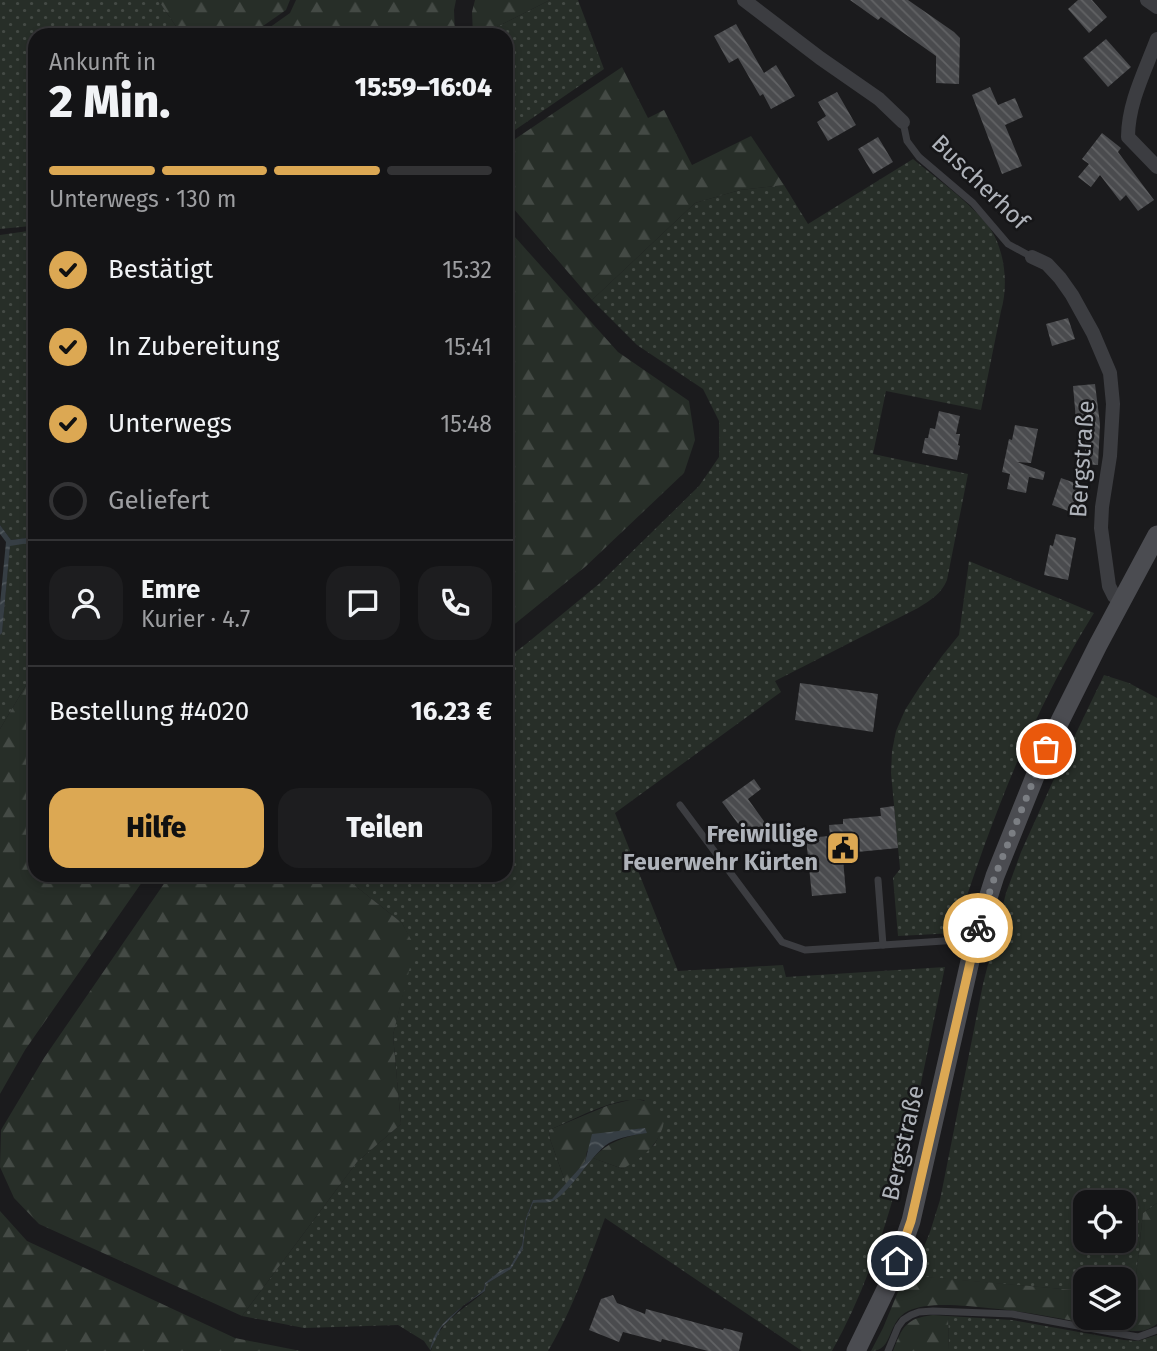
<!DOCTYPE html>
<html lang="de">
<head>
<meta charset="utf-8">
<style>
  :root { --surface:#141416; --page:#1d1d1f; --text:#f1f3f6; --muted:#9d9ea1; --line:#333335; --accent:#dca853 }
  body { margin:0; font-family:"Fira Sans",sans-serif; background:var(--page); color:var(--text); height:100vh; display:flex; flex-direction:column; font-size:26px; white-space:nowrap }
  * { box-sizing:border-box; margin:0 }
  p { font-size:23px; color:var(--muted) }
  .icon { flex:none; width:38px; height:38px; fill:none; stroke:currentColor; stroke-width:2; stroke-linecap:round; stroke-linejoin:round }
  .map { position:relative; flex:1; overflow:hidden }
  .sheet { position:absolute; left:28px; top:28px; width:485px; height:854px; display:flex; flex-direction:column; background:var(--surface); border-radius:21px; box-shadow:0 4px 10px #0003,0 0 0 2px var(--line) }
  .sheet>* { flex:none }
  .tools { position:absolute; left:1073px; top:1190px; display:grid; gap:14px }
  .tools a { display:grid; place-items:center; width:63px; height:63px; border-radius:14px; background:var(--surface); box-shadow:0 4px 10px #0003,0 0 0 2px var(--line); font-size:35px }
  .pin { position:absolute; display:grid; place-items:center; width:60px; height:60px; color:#fff; margin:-30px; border:4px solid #fff; border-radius:50%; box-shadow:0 2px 7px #0007 }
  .courier { position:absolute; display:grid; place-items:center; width:70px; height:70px; margin:-35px; border:5px solid #dca853; border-radius:50%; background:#fff; color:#222; box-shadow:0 2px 9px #0007 }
  .headline em { font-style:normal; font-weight:800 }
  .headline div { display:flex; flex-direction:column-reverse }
  .headline { display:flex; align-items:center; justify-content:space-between; height:119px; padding:0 21px }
  h1 { font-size:46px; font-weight:800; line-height:52px }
  .bar { display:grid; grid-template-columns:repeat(4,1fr); gap:10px 7px; align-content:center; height:84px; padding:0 21px }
  .bar i { height:9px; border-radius:5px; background:var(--line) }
  .bar .current { background:var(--accent) }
  .bar p { grid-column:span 4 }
  .line { display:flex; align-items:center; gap:18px; padding:0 21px; border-top:2px solid var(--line) }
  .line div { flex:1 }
  .round { display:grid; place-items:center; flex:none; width:74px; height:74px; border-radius:21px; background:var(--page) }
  ol { padding:0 21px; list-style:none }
  li { display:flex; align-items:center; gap:21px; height:77px }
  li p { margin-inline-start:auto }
  li .icon { padding:7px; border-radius:50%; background:var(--accent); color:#111; stroke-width:4 }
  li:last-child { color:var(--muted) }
  li i { width:38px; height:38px; border:4px solid var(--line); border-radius:50% }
  .button { display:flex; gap:14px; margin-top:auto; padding:14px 21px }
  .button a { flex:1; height:80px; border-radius:21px; background:var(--accent); color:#111; font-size:28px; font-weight:800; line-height:80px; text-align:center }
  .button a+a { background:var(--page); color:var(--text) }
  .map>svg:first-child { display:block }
</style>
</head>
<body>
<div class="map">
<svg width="1157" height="1351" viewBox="0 0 1157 1351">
  <defs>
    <pattern id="grass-dots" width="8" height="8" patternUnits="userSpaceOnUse" patternTransform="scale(1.75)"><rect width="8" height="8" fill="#272e28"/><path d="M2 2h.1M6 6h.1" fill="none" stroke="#444a45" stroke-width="1.8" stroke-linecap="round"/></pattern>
    <pattern id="forest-firs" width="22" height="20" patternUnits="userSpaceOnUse" patternTransform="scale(1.75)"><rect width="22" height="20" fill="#272e28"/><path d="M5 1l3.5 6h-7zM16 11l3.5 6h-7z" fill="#444a45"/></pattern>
    <pattern id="water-waves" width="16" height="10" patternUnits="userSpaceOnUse" patternTransform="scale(1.75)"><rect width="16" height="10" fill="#363e44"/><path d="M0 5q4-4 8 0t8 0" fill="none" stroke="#51585d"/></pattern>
    <pattern id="building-back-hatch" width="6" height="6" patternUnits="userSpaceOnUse" patternTransform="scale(1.75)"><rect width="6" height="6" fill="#4a4b4e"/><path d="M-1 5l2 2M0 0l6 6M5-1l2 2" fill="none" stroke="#626365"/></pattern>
  </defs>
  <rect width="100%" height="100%" fill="#1b1b1d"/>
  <g fill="url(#grass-dots)" fill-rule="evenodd">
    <path d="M0,0H158L182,35H35V224L31,226L0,229Z"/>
    <path d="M550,0H578L604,69L506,136V35H481Z"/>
    <path d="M913,159C937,179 966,199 986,223C1005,246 1009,284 1001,311L981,410L886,391L873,454L968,474L947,580C941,594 931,600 918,608L775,681L781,692L615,813L678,971L783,965L786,977L945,967C917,1097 897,1234 832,1351H802L605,1218C588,1264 573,1309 548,1351H431C439,1320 463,1311 485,1291L486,1284L511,1269L523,1249L526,1221L533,1202L552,1201L569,1187L593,1158L623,1169L654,1145L662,1130L644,1100C611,1097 579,1118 549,1130L550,1139L566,1184L552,1199L533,1200L526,1218L522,1245L510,1267L500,1271L485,1283L484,1289C462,1309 437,1319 430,1350L424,1341L398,1325L304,1328L242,1316L357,1162L401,1124L393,1035L414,947L402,923L353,884L357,875H506V659L526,644L600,583L699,486L719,457V421L703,389L637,345L592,300L695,203L740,190L784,185L808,224Z"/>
    <path d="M35,230V537L11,540L0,525V235Z"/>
    <path d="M35,542V670L0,729V635L2,632L10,545Z"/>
    <path d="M969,561L1094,613C1032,712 990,822 955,933L898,936L893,878L900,869L891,773L892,751L896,731L905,710L919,688L942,656L959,635Z"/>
    <path d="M1104,675L1129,683L1157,698V1203L1143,1213L1134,1295L1124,1294V1279H1085V1291L912,1276L930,1232L940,1200L983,984L1006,893L1021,852L1053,781ZM1085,1202H1124V1241H1085Z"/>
    <path d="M948,1316L1012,1320L1124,1340L1138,1341L1157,1335V1351H949Z"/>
  </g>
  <g fill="url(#forest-firs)">
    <path d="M158,0H290L286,10L250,35H182Z"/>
    <path d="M296,0H456L454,10L455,35H259L290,13Z"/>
    <path d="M475,0H550L481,35H473L472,12Z"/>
    <path d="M622,67L648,118L664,110L692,165L751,136L784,185L740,190L695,203L592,300L506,200V145Z"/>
    <path d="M506,227L618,352L689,401L695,440L684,473L585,567L506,631Z"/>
    <path d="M35,670V875H147L25,1050L0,1094V729Z"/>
    <path d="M170,875H357L353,884L402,923L415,947L393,1035L401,1124L357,1162L242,1316L39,1224L14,1198L0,1167L1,1130L44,1058Z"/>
    <path d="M634,1099C663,1102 673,1119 654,1144C646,1155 634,1162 623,1169L593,1158C608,1142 625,1136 646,1133L645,1128L632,1130L587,1151L585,1162L566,1184L550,1139L549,1130L609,1105Z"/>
    <path d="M1157,1203V1324C1151,1328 1146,1331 1138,1331C1118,1332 1098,1326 1079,1322C1049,1316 1019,1311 988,1308C966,1306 929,1301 908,1311C886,1322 894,1351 871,1351L883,1328L905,1275L1085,1291V1318H1124V1294L1134,1295L1143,1213Z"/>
    <path d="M0,1211L27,1241L235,1338L301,1351H0Z"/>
    <path d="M933,1315L948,1316L949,1351H893C902,1327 906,1318 933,1315Z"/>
  </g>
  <g fill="url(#water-waves)">
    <path d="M0,525L11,540L35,537V542L10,546L2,633L0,635V604L6,542L0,534Z"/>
    <path d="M645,1128L647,1133C634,1135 620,1137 609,1143C590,1155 568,1197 550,1202C545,1203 538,1202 533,1203L526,1221L523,1249L511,1269L486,1284L485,1291L463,1306L441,1328L430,1351C434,1321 464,1308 484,1289L485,1283L500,1271L510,1267L522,1245L526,1218L533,1200L552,1199L585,1162L592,1134Z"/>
  </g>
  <g fill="url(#building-back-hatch)">
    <path d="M850,0H908L954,32L960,38L959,84L936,83V56L881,17L878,20Z"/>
    <path d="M1078,0H1092L1107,17L1089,33L1068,9Z"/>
    <path d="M736,24L764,73L776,65L795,96L771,109L763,94L760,96L738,58L729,63L714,36Z"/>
    <path d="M1106,39L1131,67L1108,87L1083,58Z"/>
    <path d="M990,87L998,105L1015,98L1023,117L1005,125L1022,166L1002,174L972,95Z"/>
    <path d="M837,92L856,125L828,141L817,122L826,116L818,102Z"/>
    <path d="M1102,133L1121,148L1118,152L1154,200L1138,211L1126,195L1120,201L1100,175L1091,187L1078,177L1089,164L1082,159Z"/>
    <path d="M878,137L893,162L873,174L858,149Z"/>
    <path d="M1068,318L1075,339L1052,346L1046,324Z"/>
    <path d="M1095,384L1100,424L1098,465L1081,464V451H1085L1086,418L1076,420L1073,386Z"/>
    <path d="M939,411L960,416L956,434H960L958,445L960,446L957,460L922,453L925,438H928L930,428L935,429Z"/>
    <path d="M1015,425L1038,429L1031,463L1017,462L1045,472L1043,480L1029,477L1026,493L1007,489L1010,474L1002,472L1009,439L1012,440Z"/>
    <path d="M1061,478L1089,488L1079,515L1052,505Z"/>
    <path d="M1056,534L1076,538L1068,580L1044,575L1050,545L1053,546Z"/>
    <path d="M800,683L878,694L873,732L795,720Z"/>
    <path d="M754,779L761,789L748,799L771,831L753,844L722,802Z"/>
    <path d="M894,806L898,848L847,853V858L843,859L846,893L812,896L806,838L830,836L829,825L843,824V819L881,816L880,808Z"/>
    <path d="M613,1295L617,1303L645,1314L646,1309L723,1330L724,1328L743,1333L739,1351H708L662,1339L661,1342L623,1332L619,1342L589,1330L601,1299Z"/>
  </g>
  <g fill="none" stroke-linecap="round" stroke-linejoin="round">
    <g stroke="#3c3d41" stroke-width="7">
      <path d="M903,122L907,141L919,157L973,203L1008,244L1032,257"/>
      <path d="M680,805L782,942L805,950L883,945"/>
      <path d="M878,880L883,945L974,939"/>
      <path d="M888,1351L898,1327L903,1320L911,1315L919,1312L933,1311L1012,1314L1138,1337L1157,1330"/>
    </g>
    <g stroke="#3c3d41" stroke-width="14">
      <path d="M744,0L820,58L879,99L903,122"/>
      <path d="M1147,0L1157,7"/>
      <path d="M1157,39C1145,71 1128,103 1128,137L1157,167"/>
      <path d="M1032,257L1047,264L1060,278L1072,295L1093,333L1110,373L1113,404L1110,456L1102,507L1101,528L1109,586L1114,596L1122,603"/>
    </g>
    <path stroke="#4b4c51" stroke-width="19" d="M856,1351L890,1281L911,1221L975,939L995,876L1046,749L1098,645L1157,535"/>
  </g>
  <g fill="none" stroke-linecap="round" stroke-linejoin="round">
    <path stroke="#7b7e83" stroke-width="7" stroke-dasharray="0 12.6" d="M978,928L995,876L1046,749"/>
    <path stroke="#dca853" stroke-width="9" d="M897,1261L911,1221L978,928"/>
  </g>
  <defs>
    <g id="civic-square" transform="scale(1.75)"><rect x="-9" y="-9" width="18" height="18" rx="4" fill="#dca853" stroke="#161618"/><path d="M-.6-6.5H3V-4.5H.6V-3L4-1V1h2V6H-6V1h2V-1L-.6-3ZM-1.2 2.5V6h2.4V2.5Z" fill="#111"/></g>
  </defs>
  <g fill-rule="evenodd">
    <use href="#civic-square" x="843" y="848"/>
  </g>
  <g text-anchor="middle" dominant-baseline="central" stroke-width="5" stroke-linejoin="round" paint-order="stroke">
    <g font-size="24" fill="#afb3ba" stroke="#161618">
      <text transform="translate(980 182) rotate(44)">Buscherhof</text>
      <text transform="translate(1082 459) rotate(-86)">Bergstraße</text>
      <text transform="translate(903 1143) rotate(-77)">Bergstraße</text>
    </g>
    <g font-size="24" font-weight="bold" fill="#afb3ba" stroke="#161618" text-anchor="end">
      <text x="818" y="834">Freiwillige<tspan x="818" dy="28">Feuerwehr Kürten</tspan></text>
    </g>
  </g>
</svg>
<div class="tools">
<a><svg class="icon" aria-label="locate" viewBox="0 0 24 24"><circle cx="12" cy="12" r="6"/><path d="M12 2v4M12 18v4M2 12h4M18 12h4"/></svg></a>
<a><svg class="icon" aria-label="layers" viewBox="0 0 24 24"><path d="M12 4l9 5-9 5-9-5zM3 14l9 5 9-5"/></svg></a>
</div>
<div class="pin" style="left:1046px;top:749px;background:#ea580c"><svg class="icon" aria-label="bag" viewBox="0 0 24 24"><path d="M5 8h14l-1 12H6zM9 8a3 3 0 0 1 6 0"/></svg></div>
<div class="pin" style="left:897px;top:1261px;background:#1f2937"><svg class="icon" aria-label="home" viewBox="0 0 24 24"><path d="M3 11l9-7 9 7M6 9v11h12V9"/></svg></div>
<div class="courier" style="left:978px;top:928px"><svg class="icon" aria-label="bike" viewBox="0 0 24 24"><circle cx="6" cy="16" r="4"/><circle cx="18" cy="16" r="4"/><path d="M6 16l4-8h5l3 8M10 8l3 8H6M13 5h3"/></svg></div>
<section class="sheet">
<div class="headline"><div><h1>2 Min.</h1><p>Ankunft in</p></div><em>15:59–16:04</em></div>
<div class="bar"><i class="current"></i><i class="current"></i><i class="current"></i><i></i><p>Unterwegs · 130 m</p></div>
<ol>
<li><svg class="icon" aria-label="check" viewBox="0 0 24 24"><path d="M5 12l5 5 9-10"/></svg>Bestätigt<p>15:32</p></li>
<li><svg class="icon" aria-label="check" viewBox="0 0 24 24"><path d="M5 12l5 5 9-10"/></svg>In Zubereitung<p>15:41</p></li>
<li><svg class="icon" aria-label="check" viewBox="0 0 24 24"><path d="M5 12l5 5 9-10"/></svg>Unterwegs<p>15:48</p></li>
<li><i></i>Geliefert</li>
</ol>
<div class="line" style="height:126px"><a class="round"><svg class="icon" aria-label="person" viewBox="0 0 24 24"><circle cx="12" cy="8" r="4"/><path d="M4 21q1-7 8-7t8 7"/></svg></a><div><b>Emre</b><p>Kurier · 4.7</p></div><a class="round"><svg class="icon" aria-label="chat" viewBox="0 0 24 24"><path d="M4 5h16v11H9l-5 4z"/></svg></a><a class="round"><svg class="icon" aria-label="phone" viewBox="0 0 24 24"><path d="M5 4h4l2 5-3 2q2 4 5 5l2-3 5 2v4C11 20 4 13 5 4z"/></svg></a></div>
<div class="line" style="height:91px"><div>Bestellung #4020</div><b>16.23 €</b></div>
<div class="button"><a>Hilfe</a><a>Teilen</a></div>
</section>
</div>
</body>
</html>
